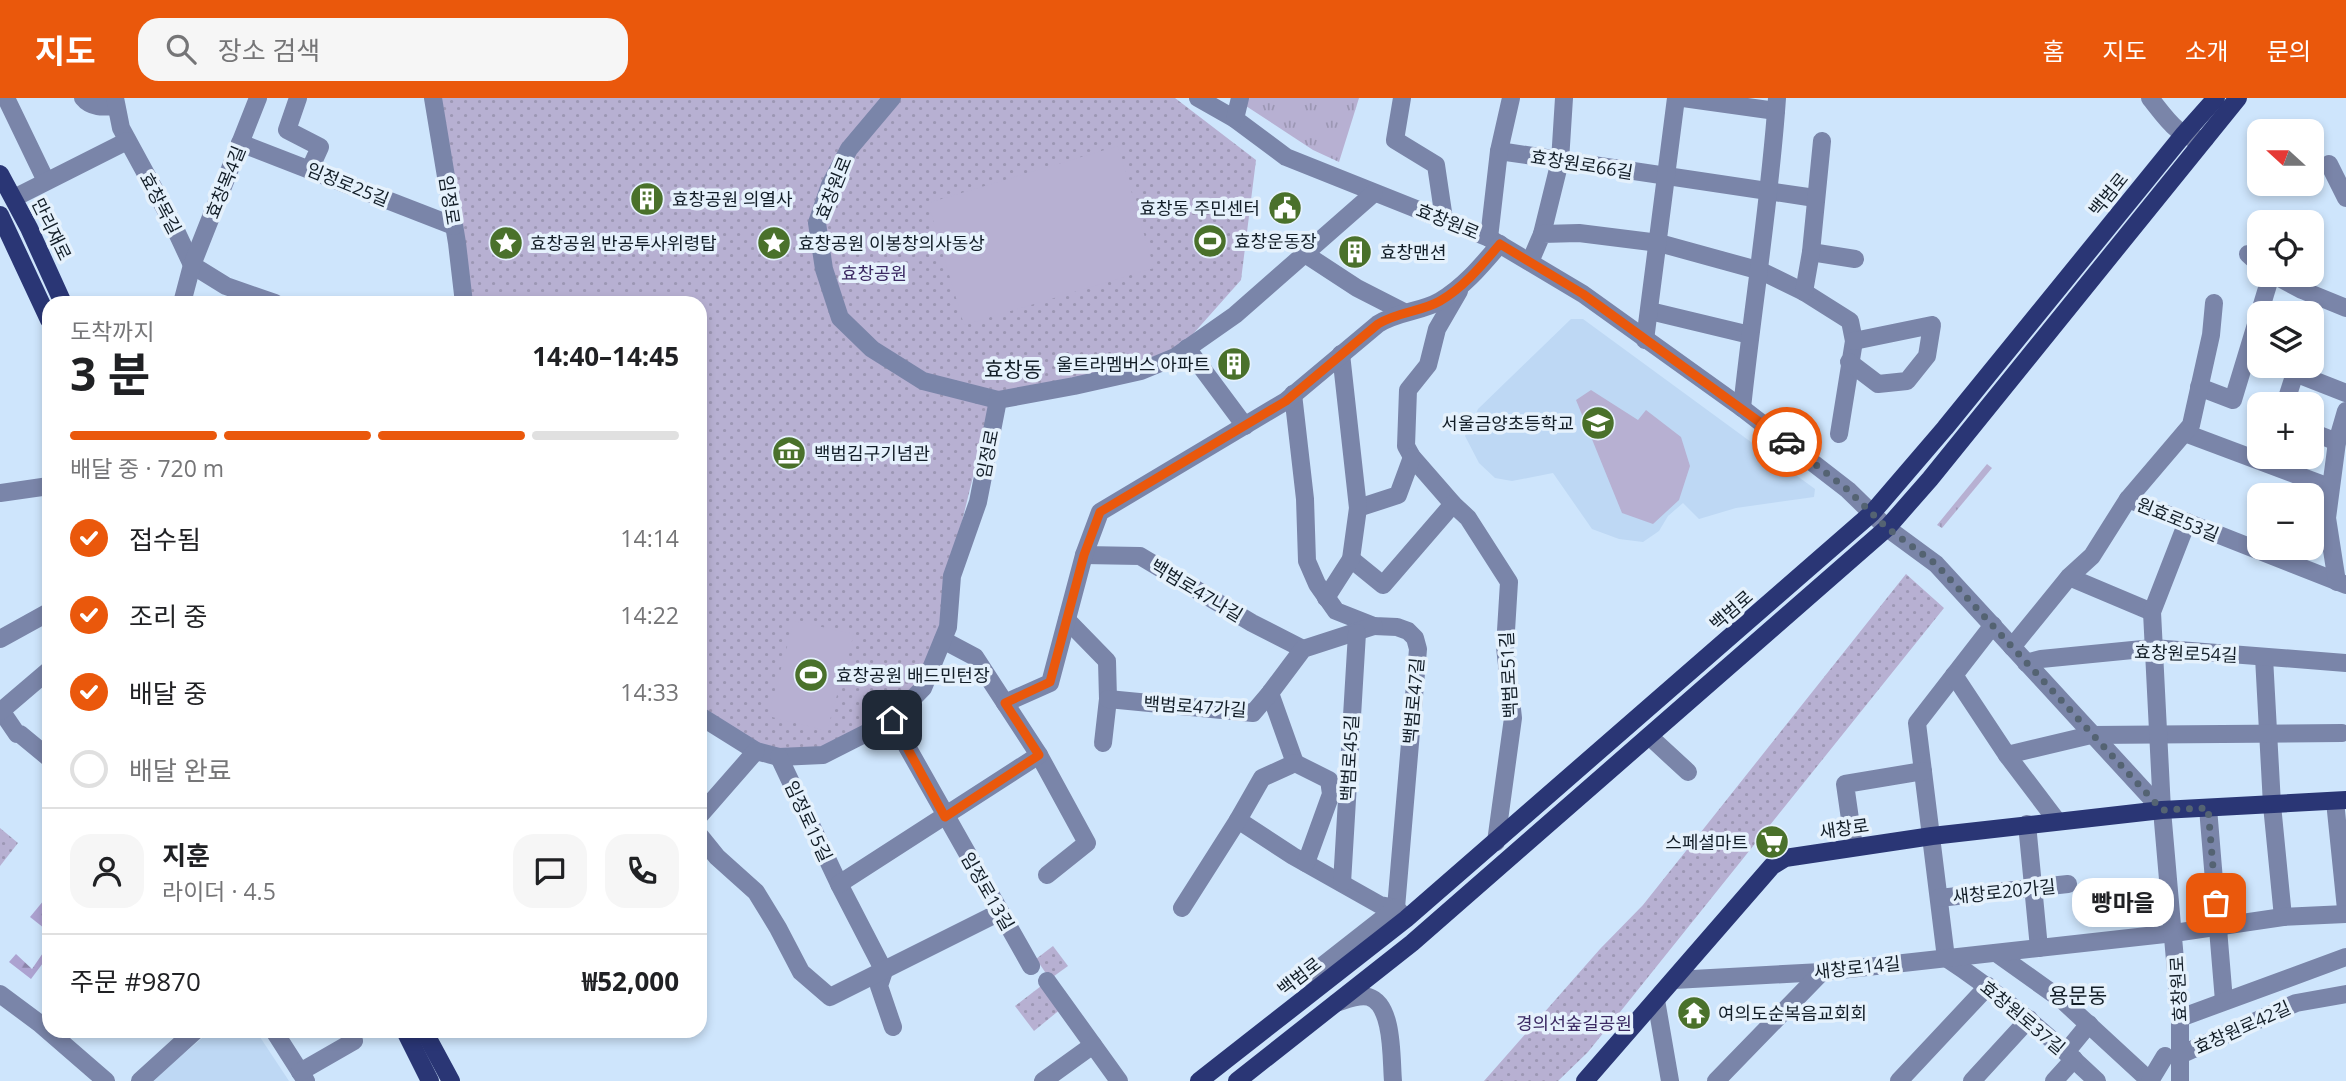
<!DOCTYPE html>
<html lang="ko">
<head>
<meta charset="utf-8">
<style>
  :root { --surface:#fff; --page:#f6f6f6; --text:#202124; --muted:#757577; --line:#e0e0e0; --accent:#ea580c }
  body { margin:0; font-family:"Open Sans","Noto Sans KR",sans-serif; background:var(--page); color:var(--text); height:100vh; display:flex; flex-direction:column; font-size:26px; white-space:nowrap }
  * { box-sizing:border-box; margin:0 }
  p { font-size:23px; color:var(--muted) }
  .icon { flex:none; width:38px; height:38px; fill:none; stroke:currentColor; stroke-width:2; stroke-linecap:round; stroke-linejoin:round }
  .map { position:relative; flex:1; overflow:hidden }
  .details { position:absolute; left:42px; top:198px; width:665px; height:742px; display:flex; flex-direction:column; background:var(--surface); border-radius:21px; box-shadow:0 4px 10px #0003 }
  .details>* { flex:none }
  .needle { width:46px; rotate:291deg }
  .buttons { position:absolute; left:2247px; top:21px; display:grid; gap:14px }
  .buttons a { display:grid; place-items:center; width:77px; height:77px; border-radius:14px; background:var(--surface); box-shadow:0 4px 10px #0003; font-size:35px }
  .pin { position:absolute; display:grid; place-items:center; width:60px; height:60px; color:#fff; margin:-30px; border-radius:14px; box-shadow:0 4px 10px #0006 }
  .courier { position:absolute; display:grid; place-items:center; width:70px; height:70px; margin:-35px; border:5px solid #ea580c; border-radius:50%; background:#fff; color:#222; box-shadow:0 2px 9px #0007 }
  .bubble { position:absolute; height:49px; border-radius:21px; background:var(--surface); box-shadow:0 4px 10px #0003; font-size:23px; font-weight:700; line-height:49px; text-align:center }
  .headline em { font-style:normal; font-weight:700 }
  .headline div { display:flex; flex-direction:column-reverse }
  .headline { display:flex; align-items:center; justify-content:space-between; height:119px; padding:0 28px }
  h1 { font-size:46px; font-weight:700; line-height:52px }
  .bar { display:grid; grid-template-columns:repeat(4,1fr); gap:10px 7px; align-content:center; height:84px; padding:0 28px }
  .bar i { height:9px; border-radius:5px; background:var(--line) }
  .bar .current { background:var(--accent) }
  .bar p { grid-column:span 4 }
  .line { display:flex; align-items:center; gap:18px; padding:0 28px; border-top:2px solid var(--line) }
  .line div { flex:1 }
  .round { display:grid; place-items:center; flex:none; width:74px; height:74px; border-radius:21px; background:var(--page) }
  ol { padding:0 28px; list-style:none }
  li { display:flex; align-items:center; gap:21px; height:77px }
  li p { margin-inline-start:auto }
  li .icon { padding:7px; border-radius:50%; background:var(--accent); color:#fff; stroke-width:4 }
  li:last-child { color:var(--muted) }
  li i { width:38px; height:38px; border:4px solid var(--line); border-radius:50% }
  header { display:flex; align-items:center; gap:42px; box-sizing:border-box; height:98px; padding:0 35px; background:var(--accent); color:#fff }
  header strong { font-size:33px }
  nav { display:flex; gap:38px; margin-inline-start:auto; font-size:24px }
  .search { width:490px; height:63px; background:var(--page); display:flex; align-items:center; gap:18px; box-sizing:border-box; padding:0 24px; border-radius:21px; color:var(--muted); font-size:26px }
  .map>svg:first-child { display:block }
</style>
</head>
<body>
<header>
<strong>지도</strong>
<div class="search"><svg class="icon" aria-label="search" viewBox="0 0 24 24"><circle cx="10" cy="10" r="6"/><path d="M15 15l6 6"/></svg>장소 검색</div>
<nav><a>홈</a><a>지도</a><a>소개</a><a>문의</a></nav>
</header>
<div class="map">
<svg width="2346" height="983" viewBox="0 0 2346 983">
  <defs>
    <pattern id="grass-tufts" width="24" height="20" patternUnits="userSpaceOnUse" patternTransform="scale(1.75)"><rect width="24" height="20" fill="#b7b0d2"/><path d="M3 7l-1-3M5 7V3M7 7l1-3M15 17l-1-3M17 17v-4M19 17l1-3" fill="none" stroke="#9c97b4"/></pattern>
    <pattern id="forest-firs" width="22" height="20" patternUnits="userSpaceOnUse" patternTransform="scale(1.75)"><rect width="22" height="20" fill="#aca2d0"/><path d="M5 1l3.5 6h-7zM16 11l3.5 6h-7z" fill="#8b83a9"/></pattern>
    <pattern id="park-dots" width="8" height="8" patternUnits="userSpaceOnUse" patternTransform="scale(1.75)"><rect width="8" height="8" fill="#b7b0d2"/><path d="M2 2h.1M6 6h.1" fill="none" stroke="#9c97b4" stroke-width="1.8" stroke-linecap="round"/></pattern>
  </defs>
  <rect width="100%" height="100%" fill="#cee5fc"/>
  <g fill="#bed8f4">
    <path d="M1571,221H1583L1815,391L1814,399L1736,410L1699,421L1683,405L1668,418L1659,433L1643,444L1619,441L1592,431L1553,375L1512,383L1495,380L1479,365L1465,338L1478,311Z"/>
    <path d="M211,933H256L289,983H150Z"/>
  </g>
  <g fill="url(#grass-tufts)">
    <path d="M1248,0H1359L1339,64L1313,52L1246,8Z"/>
    <path d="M1987,366L1992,370L1942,430L1937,427Z"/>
  </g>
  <g fill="url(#forest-firs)">
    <path d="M49,796V834L30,819Z"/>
    <path d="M49,846V857L31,881L9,864L16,856L32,871Z"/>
  </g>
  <g fill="url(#park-dots)">
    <path d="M440,0H1175L1256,62L1241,182L1185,245L1173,252L1123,269L991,306L949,476L943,528L931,563L909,599L860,632L823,652L782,654L744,639L700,611V205H469Z"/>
    <path d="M1906,476L1944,510L1588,954L1558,983H1484L1600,851L1643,807Z"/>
    <path d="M0,730L18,745L0,768Z"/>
    <path d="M1053,848L1068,868L1050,881L1036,861Z"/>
    <path d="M1045,885L1062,910L1034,933L1015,908Z"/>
  </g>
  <g fill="#b7b0d2">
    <path d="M1118,48L1154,170L964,227L928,105Z"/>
    <path d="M1591,292L1638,322L1646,312L1681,339L1690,368L1679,402L1653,426L1622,415L1576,302Z"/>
    <path d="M794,523L854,536L827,633L768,618Z"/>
  </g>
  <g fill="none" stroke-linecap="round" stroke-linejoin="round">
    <g stroke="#7a85a9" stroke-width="18">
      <path d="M6,0L46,83"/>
      <path d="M83,0C91,10 103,9 115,8"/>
      <path d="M115,0L121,30L171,122L192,167"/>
      <path d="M298,0L287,32L320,49L310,71"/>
      <path d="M433,0L457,145L464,205"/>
      <path d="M892,0L849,51L830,87L817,125L824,171L840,220L872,251L923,283L998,302"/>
      <path d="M1198,0L1235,21L1286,59L1489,140L1583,196L1742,310L1848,392L1887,430L1936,466L2162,712"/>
      <path d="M1402,0L1395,42L1436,67L1444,121"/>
      <path d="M1683,0L1776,13"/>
      <path d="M2150,0C2163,16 2181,45 2205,41"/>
      <path d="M1235,21L1240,0"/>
      <path d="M240,45L454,128"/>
      <path d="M1499,53L1815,100"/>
      <path d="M2329,66L2346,100"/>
      <path d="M14,100L127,43"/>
      <path d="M1542,136L1560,63L1564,0"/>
      <path d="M1489,140L1499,53L1511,0"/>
      <path d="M1811,154L1855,161"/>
      <path d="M1305,156L1357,190L1404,214"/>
      <path d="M2248,156L2259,166"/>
      <path d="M1530,164L1542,136L1579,135L1659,145L1761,173L1804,194L1850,223L1854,243L1839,336"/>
      <path d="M192,167L226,188L275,205"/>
      <path d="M2274,177L2302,192L2346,210"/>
      <path d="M1459,193L1437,231L1428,267L1408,292L1406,348L1412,359L1453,406L1468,420L1509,484L1505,549L1513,620L1496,744"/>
      <path d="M1804,194L1811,154L1822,43"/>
      <path d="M182,205L192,167L258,0"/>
      <path d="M1650,213L1750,237"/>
      <path d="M1645,242L1676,0"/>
      <path d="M1187,250L1245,328"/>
      <path d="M1849,264L1878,286L1907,283L1927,258L1932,227L1854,243"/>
      <path d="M2199,289L2233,302L2271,177"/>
      <path d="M1293,296L1305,401L1307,463L1317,486L1336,513L1374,528L1397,529L1408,533L1415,540L1418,551L1396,810"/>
      <path d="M2285,306L2295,275L2346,295"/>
      <path d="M1742,310C1753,206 1770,104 1777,0"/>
      <path d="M2312,334L2337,344"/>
      <path d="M2185,335L2329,389"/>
      <path d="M0,395L49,388"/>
      <path d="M2128,401L2346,487"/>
      <path d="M1358,410L1398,397L1412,359"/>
      <path d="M1084,457L1140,458L1252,525L1303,551"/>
      <path d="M1351,461L1383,487L1453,406"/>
      <path d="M2069,479L2152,514"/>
      <path d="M2337,484L2327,420L2337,344L2346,313"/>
      <path d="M1326,500L1351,461L1358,410L1341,256"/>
      <path d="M1067,522L1107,563L1108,601L1103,645"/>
      <path d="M1993,527L1917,625L1946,860C2001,896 2049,938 2097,983"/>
      <path d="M0,541L49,514"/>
      <path d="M943,542L975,559L1039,657L1087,745L1047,777"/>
      <path d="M2012,549L2069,479L2092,458L2128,401L2191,327L2211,237L2214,205"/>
      <path d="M2264,559L2272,707L2283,819"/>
      <path d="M2026,565L2041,561L2153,550L2346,565"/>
      <path d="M1954,577L2007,657"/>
      <path d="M1270,595L1295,665"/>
      <path d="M1108,601L1253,615L1270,595L1303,551L1374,528"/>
      <path d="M1005,605L1050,585L1084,457L1100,414L1286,303L1378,226C1399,213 1421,214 1440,203C1464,189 1482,167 1500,146"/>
      <path d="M0,611L17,636H20L49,660"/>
      <path d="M1,613L49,572"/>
      <path d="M700,618L756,653L779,659L823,657L892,622L923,590L948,529L952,478L978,404L998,302L1074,288L1141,273L1175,259L1235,217L1374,95"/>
      <path d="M892,622L1031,868"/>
      <path d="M1649,638L1688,674"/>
      <path d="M779,659L839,786L884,873L879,888L893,929"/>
      <path d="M2335,703L2346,811"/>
      <path d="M2208,710L2224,903"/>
      <path d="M700,717L756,653"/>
      <path d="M1238,722L1293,758L1380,807L1396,810L1404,818"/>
      <path d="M2057,723L2007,657L2091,637L2342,635"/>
      <path d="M2027,726L2039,850"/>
      <path d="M700,738L717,759L756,794L778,830L801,874L830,899L1000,814"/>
      <path d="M1854,749L1845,686L1923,673"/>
      <path d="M1342,785L1357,535"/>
      <path d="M839,786L1039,657"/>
      <path d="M1939,800L2068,786"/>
      <path d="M1182,810L1238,722L1262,680L1295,665L1329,682L1331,696L1306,765"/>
      <path d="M1996,855L2062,902L2150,983"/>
      <path d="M1308,879L1396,810"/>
      <path d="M1674,882L1822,874L2174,835L2283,819L2346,816"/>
      <path d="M1047,883L1119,983"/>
      <path d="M0,896L39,925L106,983"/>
      <path d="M1656,902L1670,983"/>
      <path d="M1336,905C1346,902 1359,896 1369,899C1394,907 1391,962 1393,983"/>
      <path d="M2180,920L2346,859"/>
      <path d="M274,933L306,983"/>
      <path d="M2066,954L2089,926"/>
      <path d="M2180,957L2296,905L2346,896"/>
      <path d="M300,974L354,943"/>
      <path d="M140,983L195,933"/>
      <path d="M1043,983L1093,947"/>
      <path d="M1716,983L1822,874"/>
      <path d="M1899,983L1988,888"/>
      <path d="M1972,983L2029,921"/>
      <path d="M2054,983L2074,961"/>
      <path d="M2150,983L2165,958"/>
      <path d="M2180,983V920L2162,712L2152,514L2187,424"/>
    </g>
    <g stroke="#2a3675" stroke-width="18">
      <path d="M0,76L29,130L63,205"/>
      <path d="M0,117L49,222"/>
      <path d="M405,933L430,983"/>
      <path d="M424,933L451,983"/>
      <path d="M1199,983L1406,821L1872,415L1945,330L2184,36L2216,0"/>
      <path d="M1237,983L1412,845L1887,430L1930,381L2238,0"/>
      <path d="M1585,983L1772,768L1785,760L1932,738L2162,712L2346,702"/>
    </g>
  </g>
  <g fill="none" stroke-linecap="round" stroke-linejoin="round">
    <path stroke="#546372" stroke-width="7" stroke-dasharray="0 12.6" d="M1787,344L1848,392L1887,430L1936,466L2162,712L2208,710L2216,805"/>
    <path stroke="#ea580c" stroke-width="9" d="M892,622L945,719L1039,657L1005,605L1050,584L1084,457L1100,414L1286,303L1378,226C1399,213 1421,214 1440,203C1464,189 1482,167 1500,146L1583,196L1787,344"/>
  </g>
  <defs>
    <g id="building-disc" transform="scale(1.75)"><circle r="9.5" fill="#4a712b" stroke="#e5f1fc"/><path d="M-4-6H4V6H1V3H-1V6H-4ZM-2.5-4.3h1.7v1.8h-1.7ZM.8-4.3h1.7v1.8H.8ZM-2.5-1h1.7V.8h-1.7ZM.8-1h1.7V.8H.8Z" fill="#fff"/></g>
    <g id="civic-disc" transform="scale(1.75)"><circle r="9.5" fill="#4a712b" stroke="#e5f1fc"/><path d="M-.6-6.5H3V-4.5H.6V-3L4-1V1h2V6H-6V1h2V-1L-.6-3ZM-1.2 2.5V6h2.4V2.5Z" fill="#fff"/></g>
    <g id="stadium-disc" transform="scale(1.75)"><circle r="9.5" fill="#4a712b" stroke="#e5f1fc"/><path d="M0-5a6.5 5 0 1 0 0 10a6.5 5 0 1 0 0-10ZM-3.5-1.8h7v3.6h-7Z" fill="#fff"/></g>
    <g id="sight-disc" transform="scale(1.75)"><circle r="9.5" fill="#4a712b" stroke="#e5f1fc"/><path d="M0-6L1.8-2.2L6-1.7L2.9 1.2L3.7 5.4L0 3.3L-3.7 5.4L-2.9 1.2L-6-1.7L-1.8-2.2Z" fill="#fff"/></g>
    <g id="school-disc" transform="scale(1.75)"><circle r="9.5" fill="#4a712b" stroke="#e5f1fc"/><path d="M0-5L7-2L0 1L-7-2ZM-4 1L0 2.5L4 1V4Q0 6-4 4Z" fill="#fff"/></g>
    <g id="museum-disc" transform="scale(1.75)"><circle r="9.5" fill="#4a712b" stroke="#e5f1fc"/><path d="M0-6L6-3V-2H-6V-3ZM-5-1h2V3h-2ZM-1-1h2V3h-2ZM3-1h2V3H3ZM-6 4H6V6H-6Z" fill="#fff"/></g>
    <g id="supermarket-disc" transform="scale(1.75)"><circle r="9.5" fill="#4a712b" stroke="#e5f1fc"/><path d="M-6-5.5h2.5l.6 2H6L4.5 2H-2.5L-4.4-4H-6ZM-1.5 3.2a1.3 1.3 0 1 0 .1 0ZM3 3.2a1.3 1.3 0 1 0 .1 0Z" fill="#fff"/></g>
    <g id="temple-disc" transform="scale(1.75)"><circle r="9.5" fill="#4a712b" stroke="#e5f1fc"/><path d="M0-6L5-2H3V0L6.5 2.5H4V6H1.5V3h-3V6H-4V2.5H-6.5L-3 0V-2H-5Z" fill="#fff"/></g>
  </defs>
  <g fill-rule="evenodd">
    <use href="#building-disc" x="647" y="101"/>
    <use href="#civic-disc" x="1285" y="110"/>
    <use href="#stadium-disc" x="1210" y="143"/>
    <use href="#sight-disc" x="506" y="145"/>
    <use href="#sight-disc" x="774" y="145"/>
    <use href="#building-disc" x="1355" y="154"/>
    <use href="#building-disc" x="1234" y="266"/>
    <use href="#school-disc" x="1598" y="325"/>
    <use href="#museum-disc" x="789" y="355"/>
    <use href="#stadium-disc" x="811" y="577"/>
    <use href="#supermarket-disc" x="1772" y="744"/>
    <use href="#temple-disc" x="1694" y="915"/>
  </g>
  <g text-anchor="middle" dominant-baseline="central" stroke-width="7" stroke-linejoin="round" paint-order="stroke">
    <g font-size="18" fill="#121d27" stroke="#e5f1fc">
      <text transform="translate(1582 66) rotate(9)">효창원로66길</text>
      <text transform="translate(225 84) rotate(-68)">효창목4길</text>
      <text transform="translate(348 86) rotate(22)">임정로25길</text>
      <text transform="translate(833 90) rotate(-68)">효창원로</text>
      <text transform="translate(2108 96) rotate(-51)">백범로</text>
      <text transform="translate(450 102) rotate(81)">임정로</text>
      <text transform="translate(161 105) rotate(62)">효창목길</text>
      <text transform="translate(1448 123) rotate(22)">효창원로</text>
      <text transform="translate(52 131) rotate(64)">만리재로</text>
      <text transform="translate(987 356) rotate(-79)">임정로</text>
      <text transform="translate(2178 421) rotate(22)">원효로53길</text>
      <text transform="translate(1197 492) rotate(31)">백범로47나길</text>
      <text transform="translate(1731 512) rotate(-41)">백범로</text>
      <text transform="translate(2186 555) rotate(2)">효창원로54길</text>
      <text transform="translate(1508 577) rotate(-93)">백범로51길</text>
      <text transform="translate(1413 603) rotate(-85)">백범로47길</text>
      <text transform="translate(1195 608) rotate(4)">백범로47가길</text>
      <text transform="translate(1349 660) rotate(-87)">백범로45길</text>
      <text transform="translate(809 723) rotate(65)">임정로15길</text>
      <text transform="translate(1844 730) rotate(-8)">새창로</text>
      <text transform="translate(988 793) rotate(60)">임정로13길</text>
      <text transform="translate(2004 793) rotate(-6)">새창로20가길</text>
      <text transform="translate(1857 869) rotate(-6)">새창로14길</text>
      <text transform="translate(1299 878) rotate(-38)">백범로</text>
      <text transform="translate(2178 891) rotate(-93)">효창원로</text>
      <text transform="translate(2023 919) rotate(40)">효창원로37길</text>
      <text transform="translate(2242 929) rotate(-24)">효창원로42길</text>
    </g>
    <g font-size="18" fill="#121d27" stroke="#e5f1fc" text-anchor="start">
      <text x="672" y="101">효창공원 의열사</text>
      <text x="1260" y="110" text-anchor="end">효창동 주민센터</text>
      <text x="1234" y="143">효창운동장</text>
      <text x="530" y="145">효창공원 반공투사위령탑</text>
      <text x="798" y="145">효창공원 이봉창의사동상</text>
      <text x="1380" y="154">효창맨션</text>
      <text x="1210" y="266" text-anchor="end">울트라멤버스 아파트</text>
      <text x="1574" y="325" text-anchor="end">서울금양초등학교</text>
      <text x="814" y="355">백범김구기념관</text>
      <text x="836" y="577">효창공원 배드민턴장</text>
      <text x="1748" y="744" text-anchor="end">스페셜마트</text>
      <text x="1718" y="915">여의도순복음교회회</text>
    </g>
    <g font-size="18" fill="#3b2962" stroke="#e5f1fc">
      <text x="874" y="175">효창공원</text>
      <text x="1574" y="925">경의선숲길공원</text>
    </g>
    <g font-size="21" fill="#121d27" stroke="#e5f1fc">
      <text x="1013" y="271">효창동</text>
      <text x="2078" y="897">용문동</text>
    </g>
  </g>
</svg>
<div class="buttons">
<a><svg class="needle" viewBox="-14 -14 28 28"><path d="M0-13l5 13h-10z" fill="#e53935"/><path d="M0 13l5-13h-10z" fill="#757577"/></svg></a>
<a><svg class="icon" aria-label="locate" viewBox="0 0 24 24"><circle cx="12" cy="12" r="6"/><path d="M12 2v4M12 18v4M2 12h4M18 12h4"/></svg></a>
<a><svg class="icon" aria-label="layers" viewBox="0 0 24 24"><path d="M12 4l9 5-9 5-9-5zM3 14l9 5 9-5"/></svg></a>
<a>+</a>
<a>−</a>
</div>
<div class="pin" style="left:2216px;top:805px;background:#ea580c"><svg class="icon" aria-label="bag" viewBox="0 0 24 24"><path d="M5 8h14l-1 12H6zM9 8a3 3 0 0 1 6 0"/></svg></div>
<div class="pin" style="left:892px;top:622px;background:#1f2937"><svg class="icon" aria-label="home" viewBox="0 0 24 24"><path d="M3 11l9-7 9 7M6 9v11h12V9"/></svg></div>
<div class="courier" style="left:1787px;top:344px"><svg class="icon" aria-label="car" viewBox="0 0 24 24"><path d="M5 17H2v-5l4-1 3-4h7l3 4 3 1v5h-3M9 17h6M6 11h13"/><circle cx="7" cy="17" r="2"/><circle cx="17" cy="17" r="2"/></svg></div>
<div class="bubble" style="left:2072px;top:780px;width:102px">빵마을</div>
<section class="details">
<div class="headline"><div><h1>3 분</h1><p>도착까지</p></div><em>14:40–14:45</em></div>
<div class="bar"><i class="current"></i><i class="current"></i><i class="current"></i><i></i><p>배달 중 · 720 m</p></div>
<ol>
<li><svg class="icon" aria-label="check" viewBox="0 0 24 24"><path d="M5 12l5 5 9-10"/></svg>접수됨<p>14:14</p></li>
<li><svg class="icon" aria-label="check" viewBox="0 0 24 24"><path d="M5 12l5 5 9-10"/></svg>조리 중<p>14:22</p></li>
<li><svg class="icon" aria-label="check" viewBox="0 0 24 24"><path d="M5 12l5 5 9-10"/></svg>배달 중<p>14:33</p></li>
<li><i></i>배달 완료</li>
</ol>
<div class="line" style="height:126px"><a class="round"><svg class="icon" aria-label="person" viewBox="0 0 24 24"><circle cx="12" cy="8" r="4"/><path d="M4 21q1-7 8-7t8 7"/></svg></a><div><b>지훈</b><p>라이더 · 4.5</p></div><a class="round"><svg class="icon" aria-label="chat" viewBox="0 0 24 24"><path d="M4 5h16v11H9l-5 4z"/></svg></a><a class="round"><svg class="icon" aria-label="phone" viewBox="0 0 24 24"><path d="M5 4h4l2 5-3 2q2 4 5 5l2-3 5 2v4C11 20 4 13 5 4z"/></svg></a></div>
<div class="line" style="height:91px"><div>주문 #9870</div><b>₩52,000</b></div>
</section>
</div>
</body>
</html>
